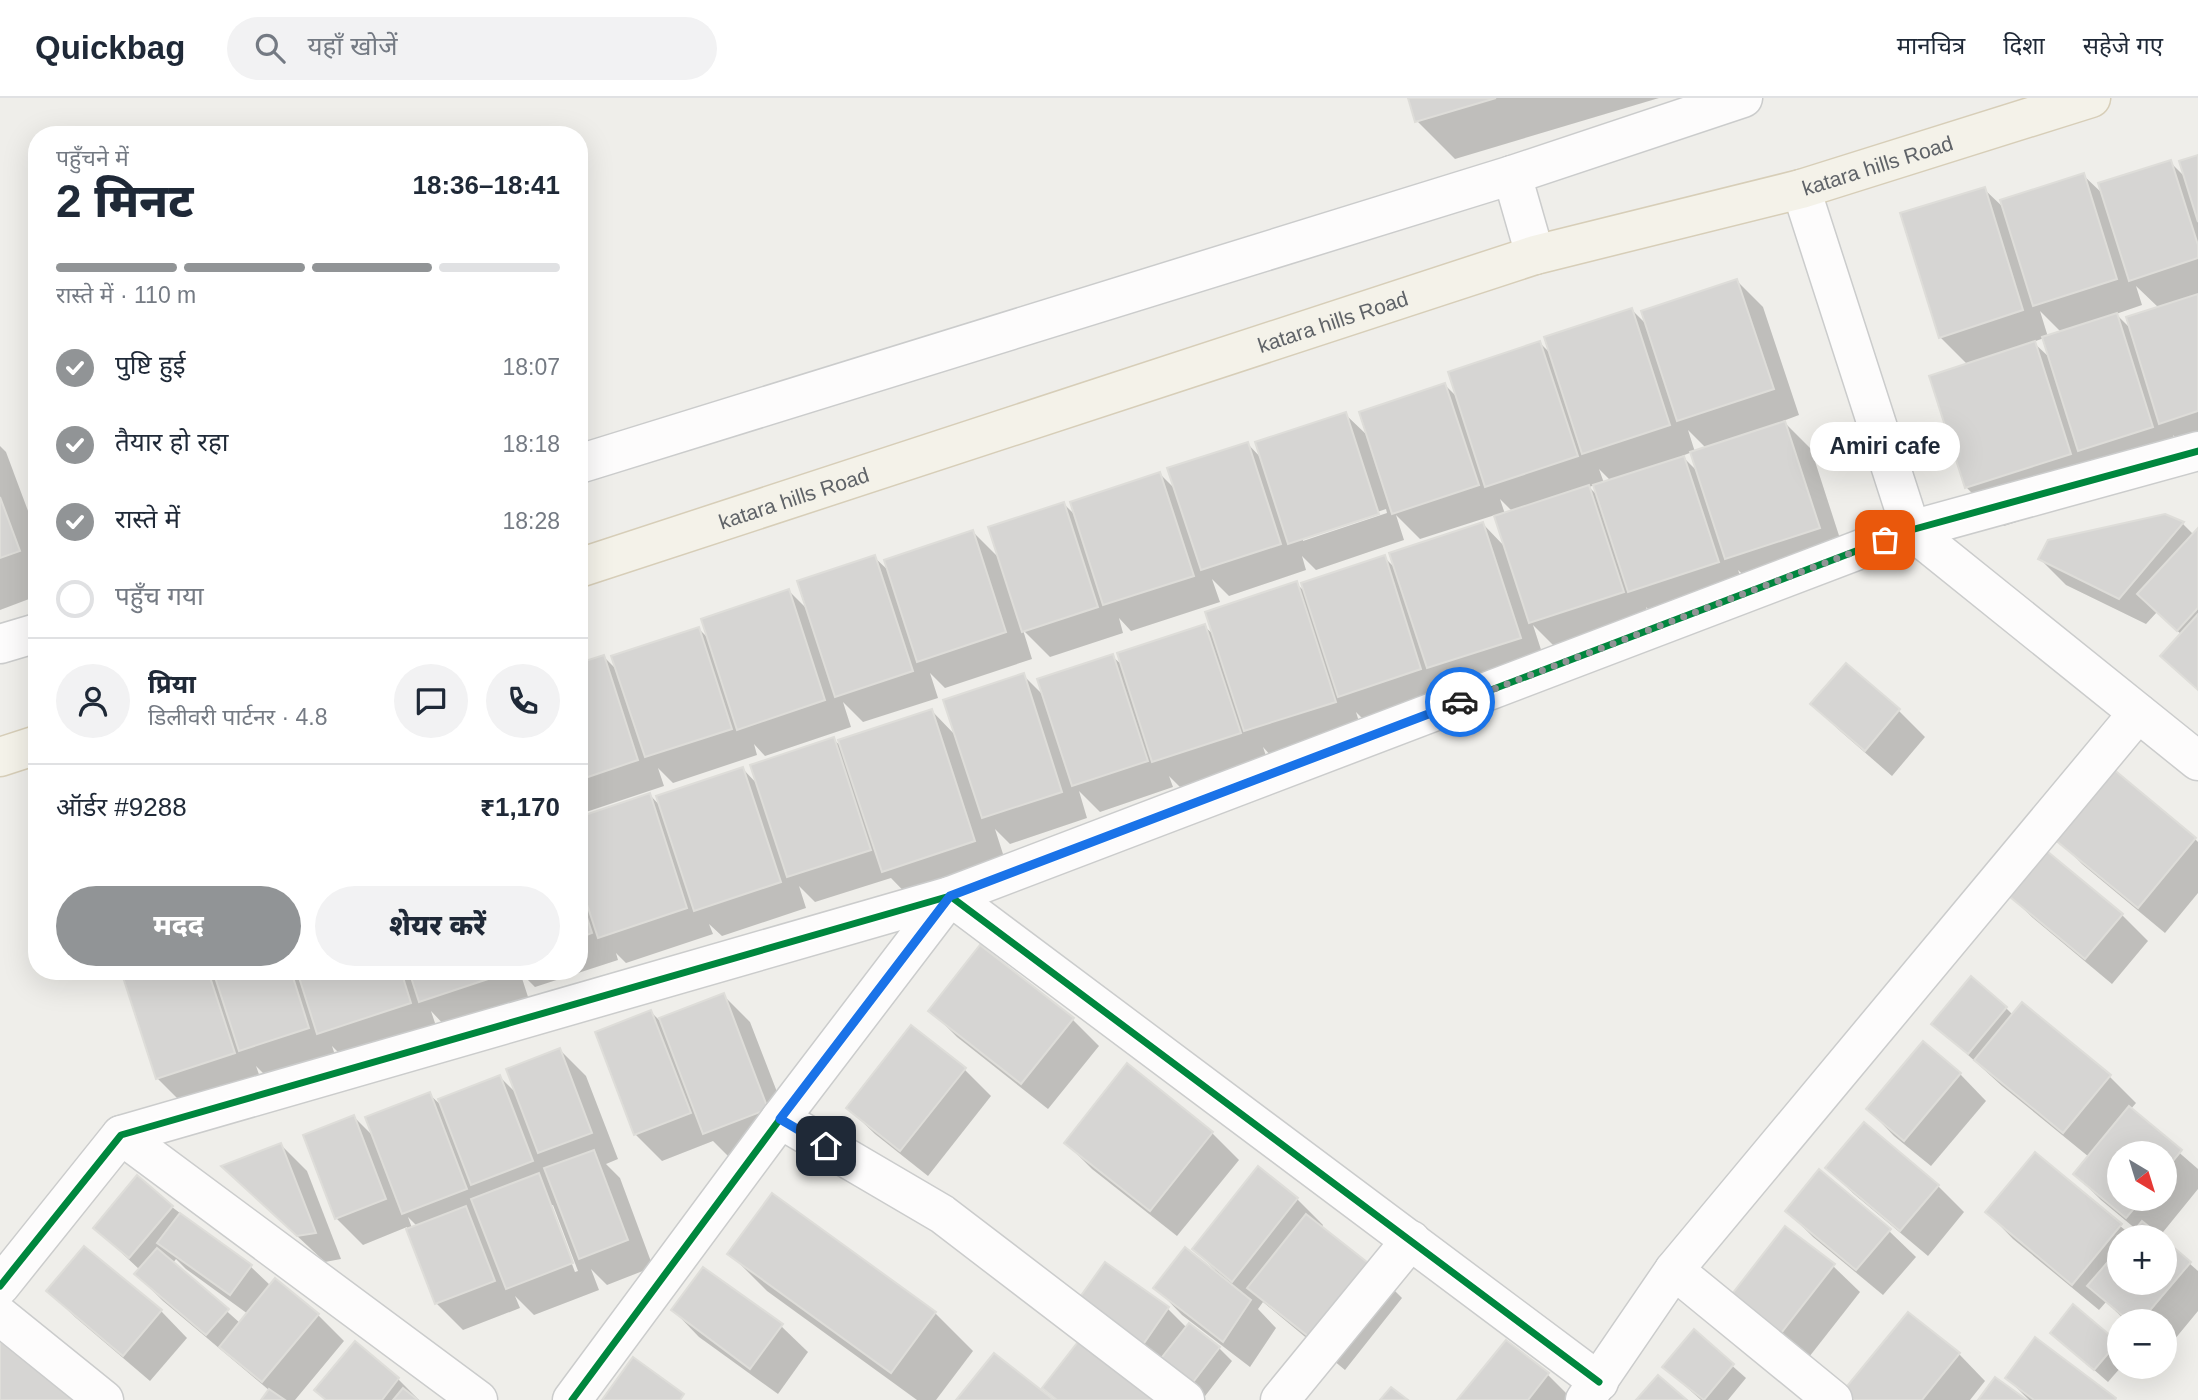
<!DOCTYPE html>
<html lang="hi">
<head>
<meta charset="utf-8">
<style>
  :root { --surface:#fff; --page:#f2f2f3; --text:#1f2937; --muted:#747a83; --line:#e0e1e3; --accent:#919496 }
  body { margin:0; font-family:Helvetica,"Noto Sans Devanagari",sans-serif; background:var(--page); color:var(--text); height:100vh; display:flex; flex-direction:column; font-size:26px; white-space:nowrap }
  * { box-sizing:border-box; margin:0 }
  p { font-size:23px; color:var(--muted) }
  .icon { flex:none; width:38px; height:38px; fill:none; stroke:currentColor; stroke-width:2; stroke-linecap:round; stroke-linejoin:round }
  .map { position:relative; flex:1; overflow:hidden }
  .details { position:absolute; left:28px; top:28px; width:560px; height:854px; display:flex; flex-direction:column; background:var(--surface); border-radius:28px; box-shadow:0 7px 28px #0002 }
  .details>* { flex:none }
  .needle { width:46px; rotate:142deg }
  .fabs { position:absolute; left:2107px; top:1043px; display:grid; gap:14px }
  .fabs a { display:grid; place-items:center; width:70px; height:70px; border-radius:50%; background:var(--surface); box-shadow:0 7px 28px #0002; font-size:35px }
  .pin { position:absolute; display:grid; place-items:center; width:60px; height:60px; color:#fff; margin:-30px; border-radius:14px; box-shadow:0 4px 10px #0006 }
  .courier { position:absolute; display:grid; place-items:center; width:70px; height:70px; margin:-35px; border:5px solid #1a73e8; border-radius:50%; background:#fff; color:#222; box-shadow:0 2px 9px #0007 }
  .bubble { position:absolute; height:49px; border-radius:24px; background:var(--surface); box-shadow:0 7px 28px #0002; font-size:23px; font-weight:800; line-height:49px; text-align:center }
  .headline em { font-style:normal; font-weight:800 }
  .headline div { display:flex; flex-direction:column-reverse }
  .headline { display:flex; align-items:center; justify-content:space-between; height:119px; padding:0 28px }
  h1 { font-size:46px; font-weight:800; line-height:52px }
  .bar { display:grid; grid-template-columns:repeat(4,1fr); gap:10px 7px; align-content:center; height:84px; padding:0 28px }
  .bar i { height:9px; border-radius:5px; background:var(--line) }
  .bar .on { background:var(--accent) }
  .bar p { grid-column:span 4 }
  .line { display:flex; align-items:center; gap:18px; padding:0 28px; border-top:2px solid var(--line) }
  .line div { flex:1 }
  .round { display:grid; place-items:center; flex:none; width:74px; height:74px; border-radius:37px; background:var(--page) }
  ol { padding:0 28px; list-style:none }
  li { display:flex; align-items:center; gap:21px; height:77px }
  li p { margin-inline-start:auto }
  li .icon { padding:7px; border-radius:50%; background:var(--accent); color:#fff; stroke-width:4 }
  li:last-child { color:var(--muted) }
  li i { width:38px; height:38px; border:4px solid var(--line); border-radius:50% }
  .cta { display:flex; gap:14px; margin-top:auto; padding:14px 28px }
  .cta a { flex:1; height:80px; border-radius:42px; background:var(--accent); color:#fff; font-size:28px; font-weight:800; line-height:80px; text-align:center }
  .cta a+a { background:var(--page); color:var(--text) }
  header { display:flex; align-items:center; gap:42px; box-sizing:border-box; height:98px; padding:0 35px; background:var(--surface); border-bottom:2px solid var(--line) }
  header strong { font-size:33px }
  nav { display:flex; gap:38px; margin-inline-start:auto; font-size:24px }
  .search { width:490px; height:63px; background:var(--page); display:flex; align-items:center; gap:18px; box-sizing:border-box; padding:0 24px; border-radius:38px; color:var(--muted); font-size:26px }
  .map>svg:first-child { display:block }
</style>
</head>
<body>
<header>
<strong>Quickbag</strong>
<div class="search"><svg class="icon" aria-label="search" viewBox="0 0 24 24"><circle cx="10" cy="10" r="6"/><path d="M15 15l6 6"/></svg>यहाँ खोजें</div>
<nav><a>मानचित्र</a><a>दिशा</a><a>सहेजे गए</a></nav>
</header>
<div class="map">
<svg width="2198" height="1302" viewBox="0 0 2198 1302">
  <rect width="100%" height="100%" fill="#efeeea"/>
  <g fill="#0003" fill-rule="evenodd">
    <path d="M1410,0H1659L1455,61L1417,23Z"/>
    <path d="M2198,59V348L2187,351L2173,337L2179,355L2108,394L2004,428L1967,390L1931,279L1968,267L1940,239L1984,91L2005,111L2083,77L2104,97L2170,64L2186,80ZM2136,188L2159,210L2131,231L2116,216L2142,207ZM2040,213L2062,235L2048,239ZM2044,240L2050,260L2033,244Z"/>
    <path d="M1737,183L1763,209L1799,317L1783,323L1811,351L1845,456L1753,486L1738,472L1745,491L1656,519L1646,509L1650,521L1557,551L1533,527L1546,567L1455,596L1442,583L1447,597L1366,624L1356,614L1361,630L1272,659L1263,649L1267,661L1180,689L1169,678L1173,689L1100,714L1079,693L1087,720L1010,746L995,731L1011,781L921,811L891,780L815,804L799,788L806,810L722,838L709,826L713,836L626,865L616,855L618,862L535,889L520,874L529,902L447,930L431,913L437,931L345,961L332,948L335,957L267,979L256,968L261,982L184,1007L157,980L124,873H579V721L650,697L662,710L743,671L759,688L833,641L843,650L932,613L957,639L1023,577L1044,598L1112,558L1123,568L1204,528L1215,538L1296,485L1307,496L1384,459L1397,472L1483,426L1506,450L1495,417L1420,441L1396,417L1404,442L1316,472L1302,458L1306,472L1229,498L1212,481L1220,504L1131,533L1119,520L1123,535L1050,559L1023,532L1032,561L945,590L930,575L938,600L863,624L843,604L851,629L765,658L754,646L757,657L673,685L658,670L664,688L583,715L579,712V567L604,559L618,573L699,531L710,542L789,493L808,512L874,459L890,474L973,434L1000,461L1064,406L1077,419L1160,376L1176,392L1248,346L1261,360L1345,316L1369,339L1445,287L1459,301L1540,245L1551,256L1632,212L1648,228ZM1688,332L1706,350L1695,354ZM1692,354L1699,375L1682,358ZM1599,371L1611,383L1604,385ZM1595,387L1599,399L1589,389ZM1500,401L1513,414L1505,416ZM1386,411L1387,415L1303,443V439Z"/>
    <path d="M0,348L6,354L37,437V498L0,512Z"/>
    <path d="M2165,418L2183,426L2194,437L2198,433V592L2163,558L2182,537L2157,514L2146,526L2066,487L2040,461Z"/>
    <path d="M1846,567L1899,613L1925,639L1892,678L1839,632L1813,606Z"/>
    <path d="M2056,739L2195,741L2198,744V795L2165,835L2082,766Z"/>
    <path d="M2006,794L2122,817L2148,843L2112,886L2033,820Z"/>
    <path d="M723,897L750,924L794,1038L731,1061L713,1043L662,1063L635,1036L651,914L659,922Z"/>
    <path d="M2022,906L2110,979L2136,1005L2130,1012L2198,1071V1091L2159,1139H2119V1185H2165V1144L2198,1173V1213L2165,1253V1223H2126L2106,1204L2099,1212L2013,1141L1987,1114L2035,1056L2132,1138L2137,1132L2101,1102L2075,1076L2089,1059L2002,988L1934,926L2006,910L2013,917ZM2119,1055H2165V1101H2119Z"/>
    <path d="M931,913L1072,921L1099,948L1048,1011L957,939Z"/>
    <path d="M912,930L965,972L991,998L928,1078L875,1036L848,1010Z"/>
    <path d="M1923,945L1960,976L1986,1003L1931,1068L1894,1038L1868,1011Z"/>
    <path d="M560,952L586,978L618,1061L606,1066L620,1080L653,1169L607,1187L591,1171L599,1192L534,1217L515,1198L520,1210L463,1232L436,1205L407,1129L363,1147L336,1120L354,1019L375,1040L429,996L444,1010L500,979L518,997ZM549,1107H553L578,1173L575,1174ZM408,1119L417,1128L412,1130Z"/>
    <path d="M1127,968L1212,1035L1239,1062L1177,1138L1092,1071L1066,1045Z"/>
    <path d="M281,1047L307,1073L341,1161L325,1164L250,1094Z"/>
    <path d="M1827,1070L1938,1088L1964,1114L1928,1158L1854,1096Z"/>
    <path d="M1297,1101L1323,1127L1321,1130L1376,1174L1402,1200L1345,1272L1263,1204L1258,1211L1276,1230L1250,1269L1182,1217L1156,1190L1214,1174L1215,1172L1194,1151Z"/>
    <path d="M172,1109L250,1168L271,1188L318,1217L344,1243L295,1302H263L270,1293L163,1203L136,1176L140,1172L95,1130ZM176,1161L186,1171L248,1216L240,1225L173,1165Z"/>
    <path d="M1787,1113L1889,1133L1916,1159L1883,1197L1813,1139Z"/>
    <path d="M730,1156L935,1215L973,1253L936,1302H917L767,1193Z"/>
    <path d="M1105,1166L1168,1211L1187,1230L1219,1250L1232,1263L1202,1302L1077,1205Z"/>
    <path d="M1833,1168L1860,1194L1802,1268L1727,1204Z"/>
    <path d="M49,1193L161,1213L187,1240L150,1283L75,1219Z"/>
    <path d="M2073,1209L2119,1247L2121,1269L2108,1284L2052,1235Z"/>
    <path d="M673,1212L781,1228L808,1254L778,1296L699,1239Z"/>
    <path d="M1908,1216L1959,1256L1985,1283L1970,1302H1854Z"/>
    <path d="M1694,1234L1746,1280L1728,1302H1701L1664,1269Z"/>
    <path d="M2036,1242L2116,1302H2029L2007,1280Z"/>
    <path d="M1506,1244L1548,1277L1573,1302H1460Z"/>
    <path d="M355,1245L398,1281L419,1302H327Z"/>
  </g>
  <g fill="#d6d5d3" stroke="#deddd9" stroke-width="2">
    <path d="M1408,0H1496L1415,24Z"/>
    <path d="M2198,57V124L2179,63Z"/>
    <path d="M2171,62L2198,147V160L2129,183L2098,85Z"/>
    <path d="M2084,75L2117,181L2033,208L2000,102Z"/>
    <path d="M1985,89L2023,212L1939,240L1900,115Z"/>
    <path d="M1737,181L1774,291L1677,323L1641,213Z"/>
    <path d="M2198,196V313L2159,326L2126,219Z"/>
    <path d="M1632,210L1670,327L1582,356L1544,239Z"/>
    <path d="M2117,215L2153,329L2078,353L2042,239Z"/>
    <path d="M1540,243L1578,358L1485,389L1448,274Z"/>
    <path d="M2035,243L2071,356L1965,390L1929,278Z"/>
    <path d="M1445,285L1479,387L1392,416L1359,314Z"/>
    <path d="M1346,314L1379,416L1288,446L1255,344Z"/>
    <path d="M1785,323L1820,430L1725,461L1690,354Z"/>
    <path d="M1248,344L1281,446L1201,472L1167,370Z"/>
    <path d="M1684,358L1719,464L1628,494L1593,387Z"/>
    <path d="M1160,374L1194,478L1103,507L1070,404Z"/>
    <path d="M1589,387L1624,494L1529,525L1494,418Z"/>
    <path d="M0,399L20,453L0,460Z"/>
    <path d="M1064,404L1098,509L1022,534L988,429Z"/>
    <path d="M2165,416L2184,424L2119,501L2038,461L2048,442Z"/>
    <path d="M1483,424L1521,540L1427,570L1389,455Z"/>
    <path d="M2198,430V510L2177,533L2137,496Z"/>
    <path d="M973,432L1006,534L917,564L884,462Z"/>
    <path d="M875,457L913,573L835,599L797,483Z"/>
    <path d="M1385,457L1421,571L1338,599L1301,485Z"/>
    <path d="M1297,483L1336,604L1244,633L1205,514Z"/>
    <path d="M789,491L825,602L737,632L701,521Z"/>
    <path d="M2198,516V592L2160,558Z"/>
    <path d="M1205,526L1241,635L1152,664L1117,555Z"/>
    <path d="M699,529L732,631L645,659L611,558Z"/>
    <path d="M1113,556L1148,663L1072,688L1037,581Z"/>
    <path d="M604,557L638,662L579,682V565Z"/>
    <path d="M1846,565L1900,611L1865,653L1810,606Z"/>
    <path d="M1024,575L1062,694L982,720L943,602Z"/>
    <path d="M932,611L975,743L882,774L838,642Z"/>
    <path d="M834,639L871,752L787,779L750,667Z"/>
    <path d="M743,669L781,784L694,813L656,698Z"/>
    <path d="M2112,670L2196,740L2138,810L2053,740Z"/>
    <path d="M650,695L687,810L598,840L579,782V719Z"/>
    <path d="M2042,749L2123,816L2085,861L2004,794Z"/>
    <path d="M579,795L592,835L579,840Z"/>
    <path d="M980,847L1074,920L1021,986L928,913Z"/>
    <path d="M121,873H208L235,955L156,981Z"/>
    <path d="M213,873H291L309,930L239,953Z"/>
    <path d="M297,873H401L411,905L317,936Z"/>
    <path d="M409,873H502L503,876L419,904Z"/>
    <path d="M1971,878L2007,909L1968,956L1931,926Z"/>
    <path d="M724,895L768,1011L703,1036L659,920Z"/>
    <path d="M2022,904L2111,977L2063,1035L1974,962Z"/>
    <path d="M651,912L691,1015L634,1037L595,934Z"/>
    <path d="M911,927L966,970L900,1053L846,1010Z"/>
    <path d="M1923,943L1961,975L1904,1043L1866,1011Z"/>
    <path d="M560,950L592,1035L538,1055L506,971Z"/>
    <path d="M1127,965L1213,1034L1150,1113L1064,1045Z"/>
    <path d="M500,977L533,1063L471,1087L438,1001Z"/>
    <path d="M430,994L467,1091L402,1116L365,1019Z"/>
    <path d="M2129,1008L2182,1052L2165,1073V1055H2119V1101H2142L2126,1120L2073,1076Z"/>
    <path d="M354,1017L386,1101L335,1121L303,1037Z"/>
    <path d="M1864,1024L1939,1087L1900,1133L1825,1070Z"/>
    <path d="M281,1045L316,1135L297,1138L221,1068Z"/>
    <path d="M594,1052L628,1142L579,1161L544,1070Z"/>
    <path d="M2035,1054L2122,1126L2072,1187L1985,1114Z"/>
    <path d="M1258,1068L1298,1100L1232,1184L1192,1151Z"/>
    <path d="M1819,1071L1891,1131L1856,1172L1785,1113Z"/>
    <path d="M539,1075L573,1165L506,1191L471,1101Z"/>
    <path d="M137,1077L173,1108L129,1160L93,1130Z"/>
    <path d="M772,1095L936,1214L891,1275L727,1156Z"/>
    <path d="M466,1108L495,1183L435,1206L406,1131Z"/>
    <path d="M180,1115L252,1167L230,1197L157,1145Z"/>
    <path d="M1306,1116L1377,1172L1318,1246L1247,1190Z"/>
    <path d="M2142,1123L2162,1139H2129Z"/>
    <path d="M1785,1128L1835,1166L1775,1243L1725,1205Z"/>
    <path d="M2165,1142L2191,1164L2141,1223H2129L2087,1188L2119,1151V1185H2165Z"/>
    <path d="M84,1148L162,1212L123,1258L46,1193Z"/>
    <path d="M1185,1149L1251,1202L1223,1244L1153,1190Z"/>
    <path d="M157,1150L229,1211L206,1237L134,1176Z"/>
    <path d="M1105,1164L1169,1209L1140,1251L1075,1206Z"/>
    <path d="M703,1169L783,1226L750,1271L671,1212Z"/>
    <path d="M275,1180L319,1216L262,1284L219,1249Z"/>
    <path d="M2073,1206L2118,1244L2094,1272L2050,1235Z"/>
    <path d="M1908,1214L1960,1255L1922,1302H1854L1843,1293Z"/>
    <path d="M1189,1225L1220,1249L1187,1292L1155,1268Z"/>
    <path d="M1694,1231L1734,1266L1704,1302L1662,1269Z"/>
    <path d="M1085,1235L1158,1292L1151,1302H1057L1042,1290Z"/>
    <path d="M2035,1239L2116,1300L2115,1302H2034L2005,1280Z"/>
    <path d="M1506,1242L1549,1275L1528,1302H1457Z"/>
    <path d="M0,1243L81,1302H0Z"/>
    <path d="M355,1243L399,1280L382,1302H326L314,1292Z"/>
    <path d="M994,1255L1054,1302H956Z"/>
    <path d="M633,1259L684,1296L680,1302H602Z"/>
    <path d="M1658,1277L1687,1302H1636Z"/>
    <path d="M1995,1279L2027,1302H1978Z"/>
    <path d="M1391,1289L1408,1302H1380Z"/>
    <path d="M403,1290L418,1302H393Z"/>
    <path d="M269,1291L285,1302H261Z"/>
  </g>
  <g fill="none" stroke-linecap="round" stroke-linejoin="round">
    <g stroke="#cbcccc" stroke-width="41">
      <g id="minor">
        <path d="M1512,77L1535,157"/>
        <path d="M1801,91L1911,432L2198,663"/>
        <path d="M579,366L1512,77L1743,0"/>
        <path d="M0,546L37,535"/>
        <path d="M780,1021L942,1116L1185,1302"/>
        <path d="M121,1037L478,1302"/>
        <path d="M1674,1172L1833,1302"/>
        <path d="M0,1188L121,1037L950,798L1911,432L2198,353"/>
        <path d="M0,1218L104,1302"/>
        <path d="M572,1302L780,1021L950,798L1599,1284"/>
        <path d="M1280,1302L1411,1142"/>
        <path d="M1585,1302L1674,1172L2138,615"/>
      </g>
    </g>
    <g stroke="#d7ceb8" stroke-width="41">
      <g id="major">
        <path id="s1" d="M579,470L1535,157L1801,91L2091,0"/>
        <path d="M0,659L37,647"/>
      </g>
    </g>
    <use href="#minor" stroke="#fdfcfc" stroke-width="38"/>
    <use href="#major" stroke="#f4f2e9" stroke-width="38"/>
    <g stroke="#fff" stroke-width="11">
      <g id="cycleway">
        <path d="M0,1188L121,1037L950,798L1911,432L2198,353"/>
        <path d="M572,1302L780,1021L950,798L1599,1284"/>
      </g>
    </g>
    <use href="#cycleway" stroke="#00873e" stroke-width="7"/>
  </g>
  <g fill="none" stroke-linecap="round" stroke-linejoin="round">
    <path stroke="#919496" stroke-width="7" stroke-dasharray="0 12.6" d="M1460,604L1885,442"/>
    <path stroke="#1a73e8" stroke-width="9" d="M826,1048L780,1021L950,798L1460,604"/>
  </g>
  <g text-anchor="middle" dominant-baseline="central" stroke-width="7" stroke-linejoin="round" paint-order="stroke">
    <g font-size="21" fill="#5f6368" stroke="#fff">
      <text stroke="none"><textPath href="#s1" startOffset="1360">katara hills Road</textPath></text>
      <text stroke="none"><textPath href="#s1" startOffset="793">katara hills Road</textPath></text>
      <text stroke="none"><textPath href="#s1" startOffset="226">katara hills Road</textPath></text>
    </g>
  </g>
</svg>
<div class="fabs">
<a><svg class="needle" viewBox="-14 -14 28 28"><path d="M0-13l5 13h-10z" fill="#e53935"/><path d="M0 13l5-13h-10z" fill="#747a83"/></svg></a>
<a>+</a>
<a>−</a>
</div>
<div class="pin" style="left:1885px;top:442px;background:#ea580c"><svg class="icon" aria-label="bag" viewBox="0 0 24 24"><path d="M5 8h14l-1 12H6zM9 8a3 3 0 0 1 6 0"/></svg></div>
<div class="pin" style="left:826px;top:1048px;background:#1f2937"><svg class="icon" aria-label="home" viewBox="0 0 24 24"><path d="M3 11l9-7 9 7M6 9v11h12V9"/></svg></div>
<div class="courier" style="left:1460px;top:604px"><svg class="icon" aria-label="car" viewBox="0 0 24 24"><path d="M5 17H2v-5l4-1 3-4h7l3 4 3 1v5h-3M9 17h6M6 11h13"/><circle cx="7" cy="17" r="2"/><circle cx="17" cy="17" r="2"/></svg></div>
<div class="bubble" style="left:1810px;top:324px;width:150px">Amiri cafe</div>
<section class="details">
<div class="headline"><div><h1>2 मिनट</h1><p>पहुँचने में</p></div><em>18:36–18:41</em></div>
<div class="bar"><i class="on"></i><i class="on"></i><i class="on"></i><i></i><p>रास्ते में · 110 m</p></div>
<ol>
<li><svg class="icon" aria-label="check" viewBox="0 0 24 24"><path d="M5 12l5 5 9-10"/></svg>पुष्टि हुई<p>18:07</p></li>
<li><svg class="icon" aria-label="check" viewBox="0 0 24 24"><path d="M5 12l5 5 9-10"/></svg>तैयार हो रहा<p>18:18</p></li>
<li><svg class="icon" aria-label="check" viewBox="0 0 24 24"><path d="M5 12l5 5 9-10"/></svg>रास्ते में<p>18:28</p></li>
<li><i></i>पहुँच गया</li>
</ol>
<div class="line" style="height:126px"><a class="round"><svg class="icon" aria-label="person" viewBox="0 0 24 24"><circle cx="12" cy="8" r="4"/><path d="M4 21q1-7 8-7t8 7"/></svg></a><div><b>प्रिया</b><p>डिलीवरी पार्टनर · 4.8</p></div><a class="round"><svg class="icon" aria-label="chat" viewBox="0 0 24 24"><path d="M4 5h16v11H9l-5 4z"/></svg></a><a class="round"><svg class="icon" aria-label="phone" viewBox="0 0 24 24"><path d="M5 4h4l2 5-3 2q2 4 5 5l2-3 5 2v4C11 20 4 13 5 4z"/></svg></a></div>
<div class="line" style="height:91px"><div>ऑर्डर #9288</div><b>₹1,170</b></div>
<div class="cta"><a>मदद</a><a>शेयर करें</a></div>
</section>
</div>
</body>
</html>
